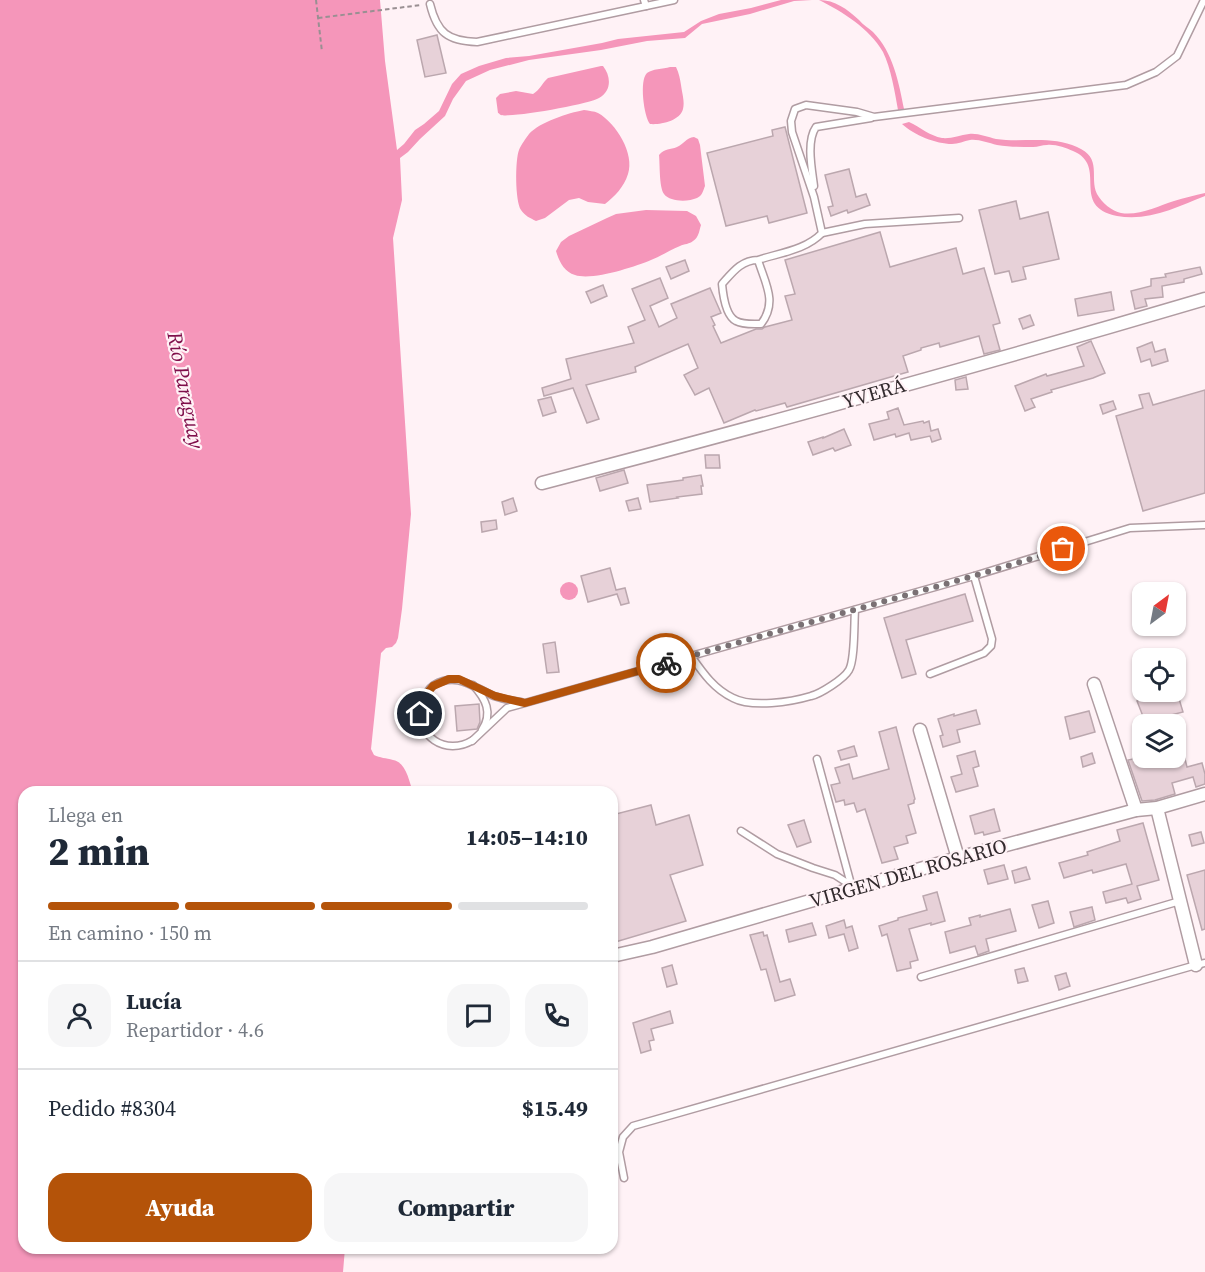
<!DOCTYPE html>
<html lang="es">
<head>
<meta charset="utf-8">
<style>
  :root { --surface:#fff; --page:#f6f6f7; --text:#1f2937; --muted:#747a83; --line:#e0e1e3; --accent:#b45309 }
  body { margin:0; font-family:"Source Serif 4",serif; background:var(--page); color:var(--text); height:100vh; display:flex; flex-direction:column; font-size:22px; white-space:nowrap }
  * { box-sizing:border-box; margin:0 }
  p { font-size:20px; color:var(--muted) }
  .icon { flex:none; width:33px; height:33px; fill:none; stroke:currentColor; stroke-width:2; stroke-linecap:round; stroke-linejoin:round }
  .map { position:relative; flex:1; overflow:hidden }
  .drawer { position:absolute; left:18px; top:786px; width:600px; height:468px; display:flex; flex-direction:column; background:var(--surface); border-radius:18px; box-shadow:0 2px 4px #0004 }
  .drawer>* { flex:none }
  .needle { width:39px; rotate:32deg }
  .fabs { position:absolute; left:1132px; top:582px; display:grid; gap:12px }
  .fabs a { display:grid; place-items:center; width:54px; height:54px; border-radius:12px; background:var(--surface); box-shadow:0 2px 4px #0004; font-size:30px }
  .pin { position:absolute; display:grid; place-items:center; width:51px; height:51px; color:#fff; margin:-26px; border:3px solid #fff; border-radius:50%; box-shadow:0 2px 6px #0007 }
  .courier { position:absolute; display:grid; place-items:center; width:60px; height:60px; margin:-30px; border:4px solid #b45309; border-radius:50%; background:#fff; color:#222; box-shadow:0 2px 8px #0007 }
  .summary em { font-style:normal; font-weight:800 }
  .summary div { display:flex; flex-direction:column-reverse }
  .summary { display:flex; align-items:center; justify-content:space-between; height:102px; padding:0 30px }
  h1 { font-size:39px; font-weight:800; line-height:45px }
  .bar { display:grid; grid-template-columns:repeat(4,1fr); gap:9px 6px; align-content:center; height:72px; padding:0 30px }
  .bar i { height:8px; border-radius:4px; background:var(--line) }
  .bar .selected { background:var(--accent) }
  .bar p { grid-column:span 4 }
  .line { display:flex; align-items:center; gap:15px; padding:0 30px; border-top:2px solid var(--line) }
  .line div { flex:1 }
  .round { display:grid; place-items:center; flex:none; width:63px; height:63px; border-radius:18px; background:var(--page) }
  .primary-button { display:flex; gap:12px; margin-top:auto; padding:12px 30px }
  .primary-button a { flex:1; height:69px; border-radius:18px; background:var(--accent); color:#fff; font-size:24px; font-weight:800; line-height:69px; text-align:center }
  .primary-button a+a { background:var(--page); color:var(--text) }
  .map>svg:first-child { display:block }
</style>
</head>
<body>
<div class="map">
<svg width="1205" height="1272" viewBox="0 0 1205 1272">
  <rect width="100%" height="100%" fill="#fff2f6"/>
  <g fill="#f596ba">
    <path d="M0,0H380L385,61L397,150L404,144L415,130L424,124L439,111L452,84L461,74L479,66L506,58L529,56L602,43L618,39L684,32L701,21L719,14L751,8L781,0H812L794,1L750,14L702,24L685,38L647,41L601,50L529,60L490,70L466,81L453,99L445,116L420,139L408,152L400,158L402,200L393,238L411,514L402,609L398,638L396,643L392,647L386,648L381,653L371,749L374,755C380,758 386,758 393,760C406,762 409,781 413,792H24V1248H345L343,1272H0Z"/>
    <path d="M819,0C835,0 847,9 859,20C863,25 869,28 873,32C893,52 899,83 904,109L898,110C895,93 891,68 883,52C869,28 843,12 819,0Z"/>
    <path d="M601,66H603C611,76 612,91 599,98C590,104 511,118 501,115C500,115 499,113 498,113L496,98L500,94L516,91L533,94C540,90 542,83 548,78Z"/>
    <path d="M670,67H676C679,73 680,79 681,85C682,93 685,102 683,109C680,121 660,125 650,124C644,117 639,80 647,73C652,69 663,69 670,67Z"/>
    <path d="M584,110C589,111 594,111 598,113C616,123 635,154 628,174C624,187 615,196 605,204L588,202L579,198L569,200L545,218L536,221C530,218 525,216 521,210C515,201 515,160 519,150C521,145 526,138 529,134C540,122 568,113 584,110Z"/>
    <path d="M909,122C920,127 930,136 942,138C951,139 960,135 969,134C978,133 987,137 996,139C1022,143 1051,135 1077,147C1103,158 1089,177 1097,194C1102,203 1112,211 1121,213C1139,216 1158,206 1174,201C1184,198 1195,195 1205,193V196C1177,207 1148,222 1117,216C1069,206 1109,166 1073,151C1066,148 1055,144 1047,145C1042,145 1038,147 1033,147C1021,147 1009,147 997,145C988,143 979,139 970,140C964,141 958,144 952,144C936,144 914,135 902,124Z"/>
    <path d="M694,137L698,139L700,145L705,186C703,191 702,196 697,198C688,202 670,202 664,194C659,187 660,164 659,155C665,148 670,150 677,147C684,144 686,138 694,137Z"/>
    <path d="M646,210L687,211L696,216L701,225C699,231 699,237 693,241C690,244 684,244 680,246C670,250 661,256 651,260C634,267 592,281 575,275C564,272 559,261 556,251L561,242L569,236L607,218L616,214Z"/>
    <circle cx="569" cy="591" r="9"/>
  </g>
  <g fill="#e7d1d8" stroke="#bba7ae" stroke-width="1.5">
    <path d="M437,35L446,73L425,77L417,40Z"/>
    <path d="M785,127L807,213L769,223L767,216L726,226L707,153L773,136L772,130Z"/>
    <path d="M849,169L856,197L866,194L870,205L848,213L847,210L831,216L828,207L833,206L825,175Z"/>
    <path d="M1016,201L1020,219L1048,212L1059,259L1023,267L1026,279L1012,282L1009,271L995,274L979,210Z"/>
    <path d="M880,232L890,267L956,248L963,274L984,268L1000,323L993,325L1000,350L984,354L979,336L940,347L939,343L921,348V350L903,356L908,372L787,407L785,403L756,411L755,410L724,423L709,388L695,395L684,375L698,368L688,344L635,367L636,372L586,385L599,419L587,423L573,388L544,396L542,388L571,379L566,359L634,343L628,327L645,320L632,289L660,278L668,298L650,306L659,327L677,318L671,304L710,288L721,313L711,317L715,325L713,326L721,343L756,329H762L765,327L792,320L785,296L795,294L785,260Z"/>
    <path d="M685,260L689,271L671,279L666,267Z"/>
    <path d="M1200,267L1202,274L1184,279V282L1162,286L1163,297L1145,299L1147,306L1135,309L1131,291L1151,286V279L1166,277L1165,274Z"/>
    <path d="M603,285L607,296L591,303L586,292Z"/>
    <path d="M1111,292L1114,310L1078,316L1075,299Z"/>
    <path d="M1030,315L1034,325L1023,329L1019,319Z"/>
    <path d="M1091,341L1105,373L1093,378L1051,390L1052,392L1031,399L1035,407L1025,411L1015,386L1046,374L1047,376L1084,366L1077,347Z"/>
    <path d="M1152,342L1155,352L1165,349L1168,361L1152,366L1150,359L1141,362L1137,348Z"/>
    <path d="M966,377L968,389L956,390L955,380Z"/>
    <path d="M1205,390V493L1143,511L1116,416L1143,408L1139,395L1149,393L1153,405Z"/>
    <path d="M551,397L556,412L543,416L538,400Z"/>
    <path d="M1113,401L1116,409L1103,414L1100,405Z"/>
    <path d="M898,408L904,425L923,421L924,423L929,421L931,431L938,429L941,439L932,442L930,436L911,440L909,433L896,437L895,434L874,440L869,424L889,419L887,412Z"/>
    <path d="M844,429L851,445L835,451L833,448L813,455L808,442L823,437V438Z"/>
    <path d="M705,455H719L720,468H706Z"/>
    <path d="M624,470L628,483L600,491L596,478Z"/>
    <path d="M701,475L703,486H701L702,494L677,497L678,498L650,502L647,485L683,480V478Z"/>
    <path d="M513,498L517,511L505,515L502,502Z"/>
    <path d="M638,498L641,509L629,511L626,501Z"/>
    <path d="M496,520L497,529L482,532L481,522Z"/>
    <path d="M610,568L616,590L625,588L629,603L621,605L617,594L588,602L581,576Z"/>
    <path d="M965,594L973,621L906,640L916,674L902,678L884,618Z"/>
    <path d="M555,642L559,672L547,673L543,644Z"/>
    <path d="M1137,692H1177L1183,712L1171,715L1173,724H1146L1137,701L1140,700Z"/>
    <path d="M479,704L480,722L477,729L457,731L455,706Z"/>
    <path d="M976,710L980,724L957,730L960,742L943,747L940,736L943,735L938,719L954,714V716Z"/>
    <path d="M1089,711L1095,732L1070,739L1065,717Z"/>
    <path d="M896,727L915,799L914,800V803L908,805L916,833L906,836L908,843L894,847L898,859L882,863L865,809L857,812L854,803L845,805L844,800L836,802L831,785L840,783L835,768L849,764L853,779L889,769L879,732Z"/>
    <path d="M854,746L857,756L841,760L838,751Z"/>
    <path d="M975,751L979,766L973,768L978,786L956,792L951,777L962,774L957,756Z"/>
    <path d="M1092,753L1095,763L1083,767L1081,757Z"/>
    <path d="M1138,758H1166L1168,764L1185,759L1187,767L1202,763L1205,774V784L1196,787L1193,777L1172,783L1175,794L1155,800L1142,801L1128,760Z"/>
    <path d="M651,805L656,825L689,815L703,865L670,875L686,921L612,943V815Z"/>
    <path d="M994,809L1000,831L984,835L983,832L975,834L970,816Z"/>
    <path d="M804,820L811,842L797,847L788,825Z"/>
    <path d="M1143,823L1159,880L1137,886L1141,899L1128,903L1126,898L1106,903L1103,892L1132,884L1126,864L1093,873L1092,870L1064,878L1059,863L1088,855L1087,852L1120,841L1117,830Z"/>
    <path d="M1201,832L1204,843L1192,846L1189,835Z"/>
    <path d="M1004,865L1008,879L988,884L984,870Z"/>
    <path d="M1026,867L1030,879L1015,883L1012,871Z"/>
    <path d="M1205,870V929L1202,930L1187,875Z"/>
    <path d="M937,892L945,921L931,925V923L909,929L918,960L910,962L911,968L897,971L887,934L882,936L879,926L898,920V918L927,910L923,896Z"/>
    <path d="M1048,901L1054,923L1039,928L1032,905Z"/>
    <path d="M1092,907L1095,920L1074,927L1070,912Z"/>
    <path d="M1010,909L1016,931L986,939L989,951L978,955L975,946L950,953L945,932L971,925L969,918L980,915V917Z"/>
    <path d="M844,920L846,928L852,926L858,948L849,951L844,934L829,938L826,926Z"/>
    <path d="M812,923L816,935L789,942L786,930Z"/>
    <path d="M763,932L764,936L767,935L780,982L790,979L795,995L775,1001L766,969L761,970L750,935Z"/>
    <path d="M672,965L677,984L667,987L662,968Z"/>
    <path d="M1024,968L1028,981L1018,983L1015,970Z"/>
    <path d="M1066,973L1070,986L1059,990L1055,976Z"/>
    <path d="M670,1011L673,1023L651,1029L654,1040L649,1041L651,1050L641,1053L633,1023Z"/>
  </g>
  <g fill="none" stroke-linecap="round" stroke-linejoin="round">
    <g stroke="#b09ca2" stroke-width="9">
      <g id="service">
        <path d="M644,0L646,6L674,0"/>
        <path d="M430,4C437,33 448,41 477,42L646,6"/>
        <path d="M814,186C812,170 806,141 816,127L871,118"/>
        <path d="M822,233L865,224L959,218"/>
        <path d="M758,260C765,283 778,302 761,324C754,324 743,325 736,321C726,316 723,295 722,284C732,273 741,260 758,260C779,253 806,250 822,233L814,197L792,132L791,121L795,109L806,105L857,112L874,117L1126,85L1156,72L1177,56L1204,0"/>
        <path d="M691,656C703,673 714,689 733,698C752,708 791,702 811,696C820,694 844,679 849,670C855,660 854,623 855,610"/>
        <path d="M930,674L984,653L991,646L992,639L974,576"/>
        <path d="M473,685C486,699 493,713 482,730"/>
        <path d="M473,740C446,757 414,736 422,704C424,697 428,689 434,685C457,671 474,688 494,696C503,699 513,701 521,702"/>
        <path d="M472,741L507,708L525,703L974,576L1130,528L1205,525"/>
        <path d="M817,759L852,888"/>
        <path d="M741,831L777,854L813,868L835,875L852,886"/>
        <path d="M921,977L1180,901"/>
        <path d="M624,1178L619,1152L623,1137L633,1126L1196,965L1205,963"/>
      </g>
    </g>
    <g stroke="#b09ca2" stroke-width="15">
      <g id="minor">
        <path d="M542,483C764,425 985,364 1205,299"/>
        <path d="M1094,684L1136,810"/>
        <path d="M920,730L958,858"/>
        <path d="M1157,808L1196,965"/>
        <path d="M612,956L652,947L958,858L1136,810L1157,808L1205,794"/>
      </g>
    </g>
    <g stroke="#998f92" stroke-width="2" stroke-dasharray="4.5 3" stroke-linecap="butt">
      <path d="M316,0L322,52"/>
      <path d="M318,18L421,5"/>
    </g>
    <use href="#service" stroke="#fff" stroke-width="6"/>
    <use href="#minor" stroke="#fff" stroke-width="12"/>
  </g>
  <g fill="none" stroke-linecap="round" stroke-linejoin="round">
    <path stroke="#7a7174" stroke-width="6" stroke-dasharray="0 10.8" d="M666,663L974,576L1063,549"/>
    <path stroke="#b45309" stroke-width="8" d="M420,714L424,697L433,686L449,679H459L495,696L525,703L666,663"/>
  </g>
  <g text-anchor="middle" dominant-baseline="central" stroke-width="4.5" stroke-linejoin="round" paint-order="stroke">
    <g font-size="20" fill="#332b2e" stroke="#fff2f6">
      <text transform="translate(874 393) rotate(-16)">YVERÁ</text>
      <text transform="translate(908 873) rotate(-16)">VIRGEN DEL ROSARIO</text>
    </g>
    <g font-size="21" font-style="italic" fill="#7f0e4a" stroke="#fff2f6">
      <text transform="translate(186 390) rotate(79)">Río Paraguay</text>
    </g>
  </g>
</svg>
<div class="fabs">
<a><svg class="needle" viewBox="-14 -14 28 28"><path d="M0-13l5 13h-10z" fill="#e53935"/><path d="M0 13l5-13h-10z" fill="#747a83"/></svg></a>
<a><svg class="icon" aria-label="locate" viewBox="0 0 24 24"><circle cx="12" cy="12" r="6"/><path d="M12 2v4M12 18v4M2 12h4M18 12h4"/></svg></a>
<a><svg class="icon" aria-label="layers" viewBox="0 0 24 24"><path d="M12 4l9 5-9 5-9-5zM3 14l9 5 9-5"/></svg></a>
</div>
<div class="pin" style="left:1063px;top:549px;background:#ea580c"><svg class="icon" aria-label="bag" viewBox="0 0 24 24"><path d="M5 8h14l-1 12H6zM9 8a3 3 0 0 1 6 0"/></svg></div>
<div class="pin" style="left:420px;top:714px;background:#1f2937"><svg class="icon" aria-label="home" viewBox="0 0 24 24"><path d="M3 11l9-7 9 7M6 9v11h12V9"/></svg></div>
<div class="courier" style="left:666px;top:663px"><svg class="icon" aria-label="bike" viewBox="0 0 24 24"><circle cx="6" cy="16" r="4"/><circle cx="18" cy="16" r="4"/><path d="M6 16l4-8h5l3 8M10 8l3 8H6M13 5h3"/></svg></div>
<section class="drawer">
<div class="summary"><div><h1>2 min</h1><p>Llega en</p></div><em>14:05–14:10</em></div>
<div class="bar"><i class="selected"></i><i class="selected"></i><i class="selected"></i><i></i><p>En camino · 150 m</p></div>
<div class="line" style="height:108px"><a class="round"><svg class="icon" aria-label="person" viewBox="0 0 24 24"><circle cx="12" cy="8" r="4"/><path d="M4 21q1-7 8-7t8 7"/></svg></a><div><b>Lucía</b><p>Repartidor · 4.6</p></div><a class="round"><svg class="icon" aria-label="chat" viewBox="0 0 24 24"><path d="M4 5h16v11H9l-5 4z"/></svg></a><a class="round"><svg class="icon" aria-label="phone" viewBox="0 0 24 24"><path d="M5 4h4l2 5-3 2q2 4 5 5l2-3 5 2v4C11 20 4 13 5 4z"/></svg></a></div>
<div class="line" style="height:78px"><div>Pedido #8304</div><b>$15.49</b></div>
<div class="primary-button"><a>Ayuda</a><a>Compartir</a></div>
</section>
</div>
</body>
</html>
